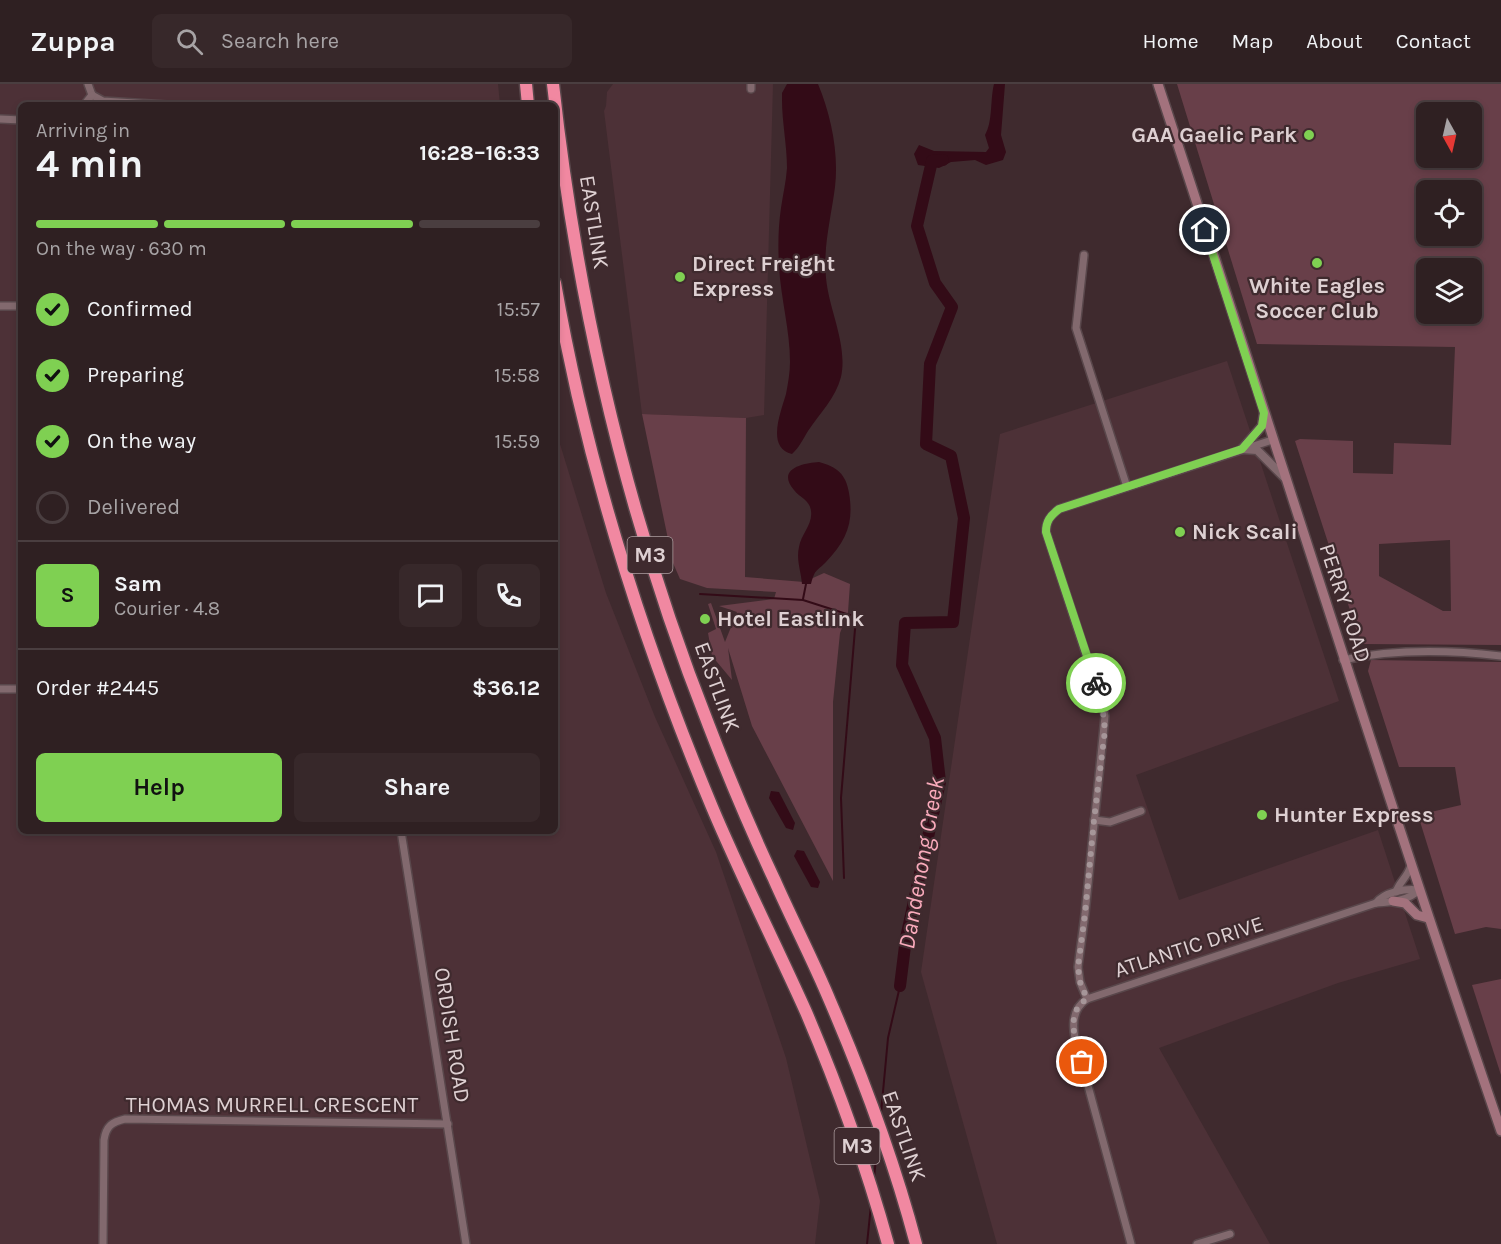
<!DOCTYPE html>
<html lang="en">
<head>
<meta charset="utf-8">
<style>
  :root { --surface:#2f2022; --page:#37282a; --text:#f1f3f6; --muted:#a7a3a5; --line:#4a3e40; --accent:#7fd052 }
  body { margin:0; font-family:Karla,sans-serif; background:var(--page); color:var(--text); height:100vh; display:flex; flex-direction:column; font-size:22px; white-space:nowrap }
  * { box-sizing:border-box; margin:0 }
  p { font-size:20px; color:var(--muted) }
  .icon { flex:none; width:33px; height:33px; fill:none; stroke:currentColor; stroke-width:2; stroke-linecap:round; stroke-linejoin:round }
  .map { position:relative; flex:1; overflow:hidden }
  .details { position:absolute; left:18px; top:18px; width:540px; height:732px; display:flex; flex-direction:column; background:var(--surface); border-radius:9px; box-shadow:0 3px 9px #0003,0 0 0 2px var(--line) }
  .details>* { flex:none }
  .needle { width:39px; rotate:172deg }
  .fabs { position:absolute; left:1416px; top:18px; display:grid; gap:12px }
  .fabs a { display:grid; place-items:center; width:66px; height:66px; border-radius:9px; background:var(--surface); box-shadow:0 3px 9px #0003,0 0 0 2px var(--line); font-size:30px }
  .pin { position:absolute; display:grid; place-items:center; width:51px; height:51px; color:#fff; margin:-26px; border:3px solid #fff; border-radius:50%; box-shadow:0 2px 6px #0007 }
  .courier { position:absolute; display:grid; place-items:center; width:60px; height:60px; margin:-30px; border:4px solid #7fd052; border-radius:50%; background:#fff; color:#222; box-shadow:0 2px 8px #0007 }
  .overview em { font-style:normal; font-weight:700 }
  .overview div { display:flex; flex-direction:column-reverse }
  .overview { display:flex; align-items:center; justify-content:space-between; height:102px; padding:0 18px }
  h1 { font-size:39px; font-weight:700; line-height:45px }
  .bar { display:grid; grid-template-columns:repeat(4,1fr); gap:9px 6px; align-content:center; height:72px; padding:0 18px }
  .bar i { height:8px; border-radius:4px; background:var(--line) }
  .bar .active { background:var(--accent) }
  .bar p { grid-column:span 4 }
  .line { display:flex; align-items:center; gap:15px; padding:0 18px; border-top:2px solid var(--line) }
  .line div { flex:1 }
  .round { display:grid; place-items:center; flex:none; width:63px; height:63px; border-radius:9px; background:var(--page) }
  ol { padding:0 18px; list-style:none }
  li { display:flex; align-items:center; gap:18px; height:66px }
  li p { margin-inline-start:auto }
  li .icon { padding:6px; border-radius:50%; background:var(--accent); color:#111; stroke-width:4 }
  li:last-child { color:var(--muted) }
  li i { width:33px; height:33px; border:3px solid var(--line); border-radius:50% }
  .button { display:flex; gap:12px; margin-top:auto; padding:12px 18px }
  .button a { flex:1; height:69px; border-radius:9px; background:var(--accent); color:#111; font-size:24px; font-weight:700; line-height:69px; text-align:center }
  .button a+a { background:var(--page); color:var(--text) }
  header { display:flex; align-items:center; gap:36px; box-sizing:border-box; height:84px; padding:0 30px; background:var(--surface); border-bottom:2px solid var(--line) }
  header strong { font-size:28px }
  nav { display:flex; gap:33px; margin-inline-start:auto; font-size:21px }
  .search { width:420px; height:54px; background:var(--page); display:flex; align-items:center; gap:15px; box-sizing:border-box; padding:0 21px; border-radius:9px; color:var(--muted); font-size:22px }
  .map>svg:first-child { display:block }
</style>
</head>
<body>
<header>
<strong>Zuppa</strong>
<div class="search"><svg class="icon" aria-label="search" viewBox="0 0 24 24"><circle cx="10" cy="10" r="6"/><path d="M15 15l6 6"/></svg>Search here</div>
<nav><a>Home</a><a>Map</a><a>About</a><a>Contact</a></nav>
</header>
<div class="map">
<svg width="1501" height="1160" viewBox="0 0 1501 1160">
  <rect width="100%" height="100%" fill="#3f2a2e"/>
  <g fill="#4d3137">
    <path d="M0,0H498L500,21H21V747H555V344L606,509L655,633L716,768L786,974L820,1117L815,1160H0Z"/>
    <path d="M613,0H773L764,331L746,334L642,330L604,27L606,22L607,8Z"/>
    <path d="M1227,277L1339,617L1136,691L1179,816L1378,746L1420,875L1338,899L1159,964L1270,1160H997L921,888L1000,350Z"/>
  </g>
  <g fill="#683f49" fill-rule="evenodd">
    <path d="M1177,0H1501V561L1361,560L1295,357L1300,355L1353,357V389L1393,390L1394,359L1451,361L1455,263L1257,260ZM1426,28H1472V74H1426ZM1472,106V152H1426V106ZM1426,184H1472V230H1426ZM1450,456L1451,527H1443L1379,492V460Z"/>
    <path d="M642,330L746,334L745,493L804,498L824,489L850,500L848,528L840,549L833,618V797L752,642L728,564L732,596L712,572L708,549L716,545L708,520L711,519L725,558L737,528L719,522L774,515L776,508L707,504L680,495L673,479Z"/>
    <path d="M1371,576L1501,578V845L1486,843L1455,850L1418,731L1461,721L1455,683H1399L1368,587Z"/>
    <path d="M1501,895V991L1472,901Z"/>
  </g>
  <g fill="#330b17">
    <path d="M787,0H818C831,31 839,69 835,103C831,134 823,162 826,194C829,226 848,261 841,293C835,315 820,329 808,347C803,355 799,364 792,370C765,364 782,325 786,310C788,299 790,289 790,278C790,247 781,215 779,183C778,164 778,144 781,124C783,110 786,98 787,84C787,61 782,38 782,16V9Z"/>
    <path d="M994,0H1005L1001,51L1006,68L1003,76L986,81L975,76L951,78L939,84L918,81L914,70L919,61L934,67L986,68L989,64L985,51C993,37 990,16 994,0Z"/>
    <path d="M819,378C837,383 846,390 849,409C854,438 847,456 826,478C816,488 815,485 811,500H802C801,487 796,476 799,463C801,450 813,440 811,427C810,416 800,414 794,406C776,385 803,379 819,378Z"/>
    <path d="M771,707L779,708L795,739L793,746L786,744L769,714Z"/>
    <path d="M797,766L804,767L820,798L818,804L811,803L794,772Z"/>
  </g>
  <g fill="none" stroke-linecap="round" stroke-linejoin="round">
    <g stroke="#330b17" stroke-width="2">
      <path d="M700,510L803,516L856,533L841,714L844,794"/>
      <path d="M803,515L806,500"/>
      <path d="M881,1029L888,954L900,902"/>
      <path d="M874,1094L878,1055"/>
      <path d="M867,1160L871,1121"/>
    </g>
    <path stroke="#330b17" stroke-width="12" d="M900,902L906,854L940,698L935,654L902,581L905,539L953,538L964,434L951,372L926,360L930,280L952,223L935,199L917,142L932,77L943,76"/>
    <g stroke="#59474b" stroke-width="10">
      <g id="minor">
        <path d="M88,0L92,11"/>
        <path d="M751,5V0"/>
        <path d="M92,11L103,17L167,21"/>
        <path d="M84,21L92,11"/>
        <path d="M0,35L21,36"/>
        <path d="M1084,171L1076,244L1127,403"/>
        <path d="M0,222H21"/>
        <path d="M1343,576C1394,565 1449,566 1501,572"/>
        <path d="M0,605H21"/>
        <path d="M1094,736L1110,738L1141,727"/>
        <path d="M401,747L466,1160"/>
        <path d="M1396,808C1399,798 1408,793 1411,781"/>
        <path d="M1376,819C1384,808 1406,804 1419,806"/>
        <path d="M1087,915L1080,898L1078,883L1085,830L1105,632L1102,619L1046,448C1046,437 1050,432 1059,425L1272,356"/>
        <path d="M103,1160L104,1056C106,1042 112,1038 125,1035L448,1040"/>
        <path d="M1131,1160L1075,954C1072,939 1073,924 1087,915L1376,819C1392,818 1408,817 1419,806"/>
        <path d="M1197,1160L1230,1150"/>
      </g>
    </g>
    <g stroke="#59474b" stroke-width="11">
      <g id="tertiary">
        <path d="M1242,365L1257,366L1285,394"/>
        <path d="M1242,365L1262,342L1264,329"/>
      </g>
    </g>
    <g stroke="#59474b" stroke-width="12">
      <g id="secondary">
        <path d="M1158,0C1273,349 1382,700 1501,1047"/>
        <path d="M1393,817L1405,819L1417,831L1428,834"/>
      </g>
    </g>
    <g stroke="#59474b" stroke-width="15">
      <g id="motorway">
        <path d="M526,0L528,21"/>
        <path d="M553,0C577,219 628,437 709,642C729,694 750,744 774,795C792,836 813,876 830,917C864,996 894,1077 916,1160"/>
        <path d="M555,199C586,378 642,555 712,723C741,792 775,859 806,928C838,1003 866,1081 888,1160"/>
      </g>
    </g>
    <use href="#minor" stroke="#82696e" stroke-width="7"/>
    <use href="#tertiary" stroke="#82696e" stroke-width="8"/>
    <use href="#secondary" stroke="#a3727d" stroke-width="9"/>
    <use href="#motorway" stroke="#f188a1" stroke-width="12"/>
  </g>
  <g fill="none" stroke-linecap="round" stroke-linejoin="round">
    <path stroke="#a69699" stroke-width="6" stroke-dasharray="0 10.8" d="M1082,978C1076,958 1064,929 1087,915L1080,898L1078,883L1085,830L1094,736L1105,646L1102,619L1096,599"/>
    <path stroke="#7fd052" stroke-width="8" d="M1096,599L1046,448C1046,437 1050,432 1059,425L1242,365L1262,342L1264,329L1205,146"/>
  </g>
  <g fill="#7fd052" stroke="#3f2a2e" stroke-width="2">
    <circle cx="1309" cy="51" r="6"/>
    <circle cx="1317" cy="179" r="6"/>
    <circle cx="680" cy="193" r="6"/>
    <circle cx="1180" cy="448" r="6"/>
    <circle cx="705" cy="535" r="6"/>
    <circle cx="1262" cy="731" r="6"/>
  </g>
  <g text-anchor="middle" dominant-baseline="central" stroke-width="4.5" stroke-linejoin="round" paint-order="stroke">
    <g fill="#3f2a2e" stroke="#ae9ea1" stroke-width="1.5">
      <rect x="627.5" y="453" width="45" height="36" rx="4.5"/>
      <rect x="834.5" y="1044" width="45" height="36" rx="4.5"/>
    </g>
    <g font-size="21" font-weight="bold" fill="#ded0d2">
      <text x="650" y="471">M3</text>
      <text x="857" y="1062">M3</text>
    </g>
    <g font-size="22" font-weight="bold" fill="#ded0d2" stroke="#3f2a2e" text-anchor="start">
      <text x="1297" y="51" text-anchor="end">GAA Gaelic Park</text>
      <text x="692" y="180">Direct Freight<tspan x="692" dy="25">Express</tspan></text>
      <text x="1317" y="202" text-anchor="middle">White Eagles<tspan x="1317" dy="25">Soccer Club</tspan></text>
      <text x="1192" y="448">Nick Scali</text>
      <text x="717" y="535">Hotel Eastlink</text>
      <text x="1274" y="731">Hunter Express</text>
    </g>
    <g font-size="22" fill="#ded0d2" stroke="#3f2a2e">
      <text transform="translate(594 138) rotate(81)">EASTLINK</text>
      <text transform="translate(1345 519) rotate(72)">PERRY ROAD</text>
      <text transform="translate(717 603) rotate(70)">EASTLINK</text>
      <text transform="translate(1189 863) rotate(-18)">ATLANTIC DRIVE</text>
      <text transform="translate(452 951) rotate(81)">ORDISH ROAD</text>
      <text x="272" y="1021">THOMAS MURRELL CRESCENT</text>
      <text transform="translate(904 1052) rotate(71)">EASTLINK</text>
    </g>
    <g font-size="24" font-style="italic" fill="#f9aabb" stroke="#3f2a2e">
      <text transform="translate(921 779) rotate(-80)">Dandenong Creek</text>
    </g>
  </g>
</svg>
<div class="fabs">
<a><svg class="needle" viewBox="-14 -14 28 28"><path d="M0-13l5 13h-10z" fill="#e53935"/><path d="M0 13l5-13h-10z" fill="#a7a3a5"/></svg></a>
<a><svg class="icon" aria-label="locate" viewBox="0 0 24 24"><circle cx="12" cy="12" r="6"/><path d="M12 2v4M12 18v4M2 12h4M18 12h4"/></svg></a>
<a><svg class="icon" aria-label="layers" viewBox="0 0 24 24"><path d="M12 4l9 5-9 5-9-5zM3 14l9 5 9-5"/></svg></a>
</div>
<div class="pin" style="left:1082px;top:978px;background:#ea580c"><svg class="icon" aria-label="bag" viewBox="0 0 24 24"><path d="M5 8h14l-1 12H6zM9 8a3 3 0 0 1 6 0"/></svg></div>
<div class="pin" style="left:1205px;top:146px;background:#1f2937"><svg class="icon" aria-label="home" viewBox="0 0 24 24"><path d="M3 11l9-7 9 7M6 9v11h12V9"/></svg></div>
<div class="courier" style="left:1096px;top:599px"><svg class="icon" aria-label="bike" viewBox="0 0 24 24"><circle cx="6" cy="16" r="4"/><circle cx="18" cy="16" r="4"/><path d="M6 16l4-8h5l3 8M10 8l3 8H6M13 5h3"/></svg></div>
<section class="details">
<div class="overview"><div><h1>4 min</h1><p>Arriving in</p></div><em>16:28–16:33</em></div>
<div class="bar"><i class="active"></i><i class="active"></i><i class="active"></i><i></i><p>On the way · 630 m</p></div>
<ol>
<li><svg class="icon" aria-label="check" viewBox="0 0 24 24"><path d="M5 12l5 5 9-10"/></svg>Confirmed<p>15:57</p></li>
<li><svg class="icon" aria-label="check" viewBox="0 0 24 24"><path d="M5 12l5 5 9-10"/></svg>Preparing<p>15:58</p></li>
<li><svg class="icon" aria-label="check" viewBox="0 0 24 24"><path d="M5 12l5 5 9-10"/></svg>On the way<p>15:59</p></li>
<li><i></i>Delivered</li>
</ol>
<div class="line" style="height:108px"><b class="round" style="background:var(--accent);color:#111">S</b><div><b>Sam</b><p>Courier · 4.8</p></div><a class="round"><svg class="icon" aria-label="chat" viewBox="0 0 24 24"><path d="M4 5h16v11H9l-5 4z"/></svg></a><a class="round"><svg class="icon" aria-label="phone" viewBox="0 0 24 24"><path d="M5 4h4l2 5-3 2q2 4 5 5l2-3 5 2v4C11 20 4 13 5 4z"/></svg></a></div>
<div class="line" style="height:78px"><div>Order #2445</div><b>$36.12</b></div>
<div class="button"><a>Help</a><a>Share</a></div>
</section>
</div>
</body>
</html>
